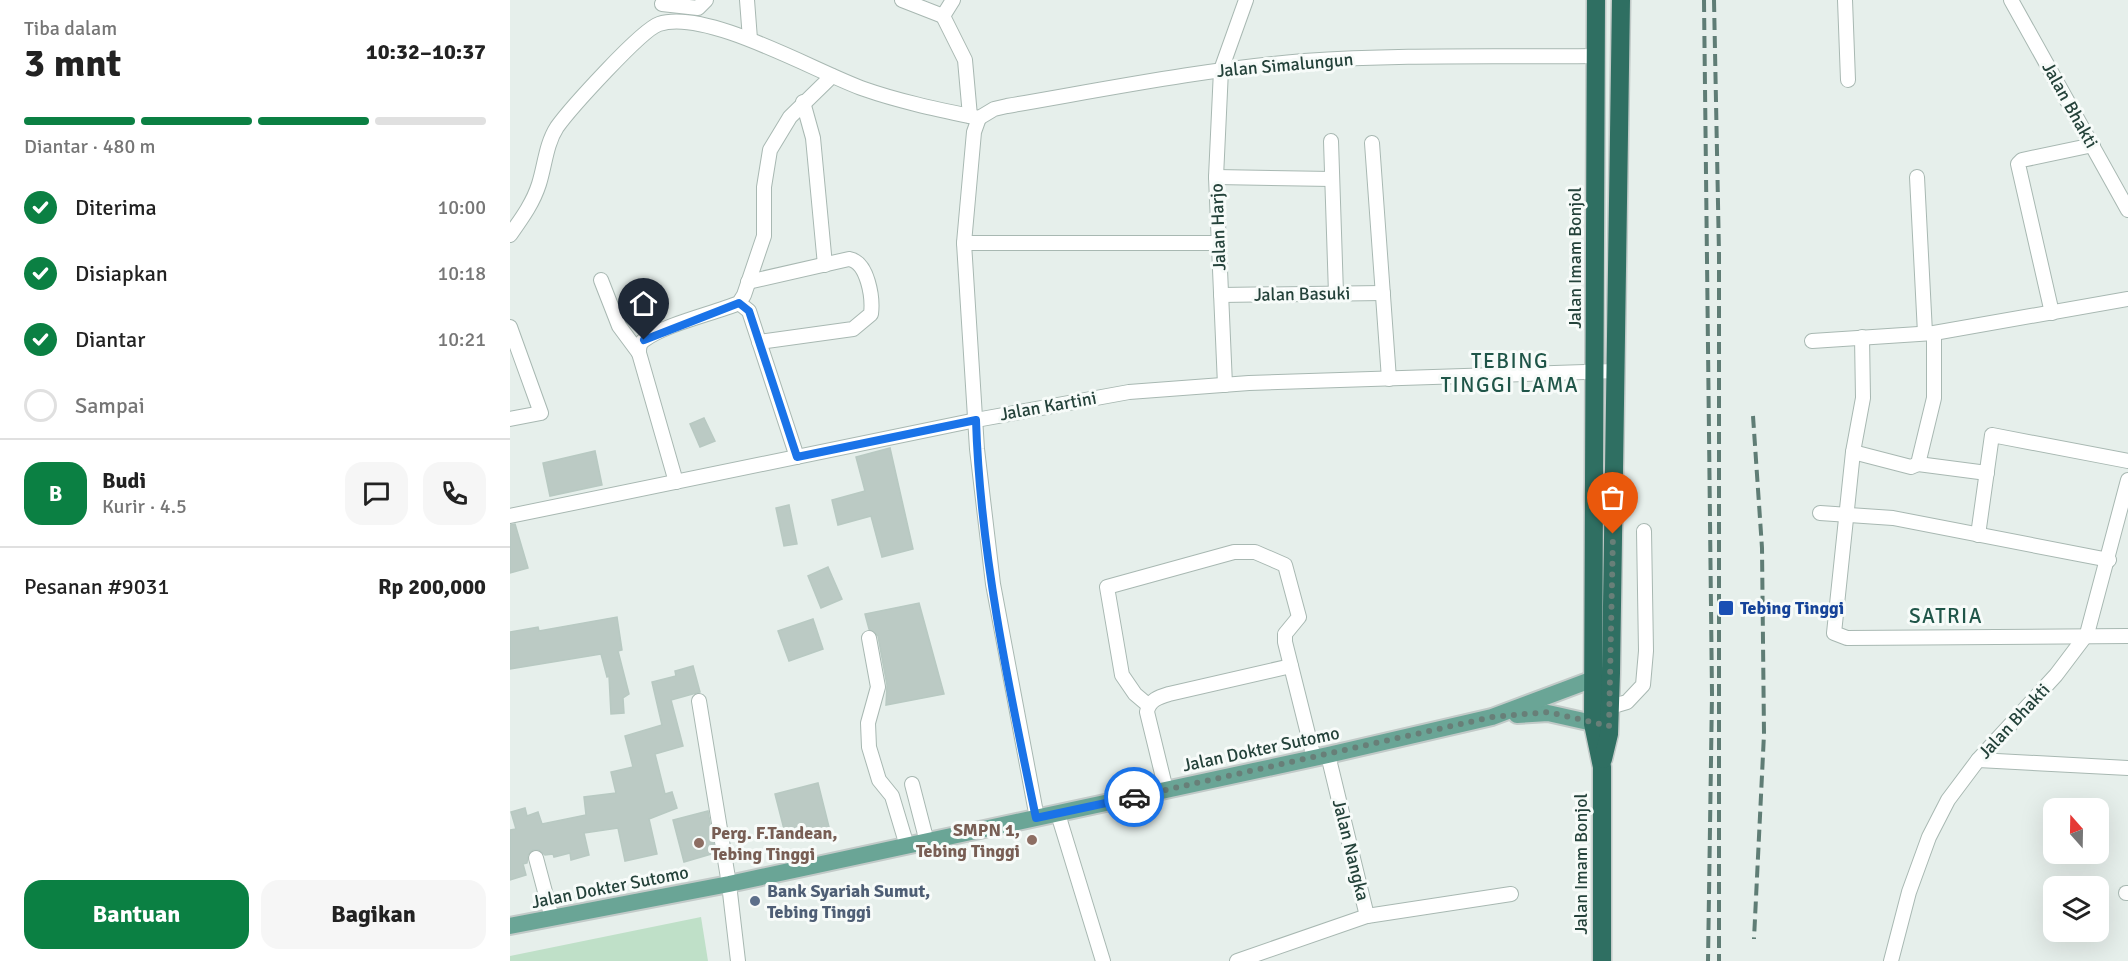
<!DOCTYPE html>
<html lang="id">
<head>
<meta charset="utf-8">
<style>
  :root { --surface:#fff; --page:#f6f6f6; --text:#222; --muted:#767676; --line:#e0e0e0; --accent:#0b8043 }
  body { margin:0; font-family:Signika,sans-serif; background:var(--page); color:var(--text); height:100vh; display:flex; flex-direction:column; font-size:22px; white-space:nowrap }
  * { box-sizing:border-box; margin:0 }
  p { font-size:20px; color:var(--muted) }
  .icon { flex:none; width:33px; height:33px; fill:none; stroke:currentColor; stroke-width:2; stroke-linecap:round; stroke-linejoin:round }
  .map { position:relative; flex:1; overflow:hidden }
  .details { display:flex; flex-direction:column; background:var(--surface); width:510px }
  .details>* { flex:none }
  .needle { width:39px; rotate:340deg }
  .buttons { position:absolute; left:1533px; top:798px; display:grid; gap:12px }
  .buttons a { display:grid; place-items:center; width:66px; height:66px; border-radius:12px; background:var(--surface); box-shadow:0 6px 24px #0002; font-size:30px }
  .pin { position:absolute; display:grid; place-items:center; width:51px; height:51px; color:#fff; margin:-62px -26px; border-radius:50% 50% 50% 0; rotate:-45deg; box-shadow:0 0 6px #0007 }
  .pin .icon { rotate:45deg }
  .courier { position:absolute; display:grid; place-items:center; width:60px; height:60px; margin:-30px; border:4px solid #1a73e8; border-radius:50%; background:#fff; color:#222; box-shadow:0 2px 8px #0007 }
  .overview em { font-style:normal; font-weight:800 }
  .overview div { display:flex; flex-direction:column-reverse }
  .overview { display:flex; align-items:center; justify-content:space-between; height:102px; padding:0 24px }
  h1 { font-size:39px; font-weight:800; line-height:45px }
  .bar { display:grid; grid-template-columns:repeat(4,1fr); gap:9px 6px; align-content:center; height:72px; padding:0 24px }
  .bar i { height:8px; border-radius:4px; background:var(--line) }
  .bar .active { background:var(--accent) }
  .bar p { grid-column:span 4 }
  .line { display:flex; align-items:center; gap:15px; padding:0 24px; border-top:2px solid var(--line) }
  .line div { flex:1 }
  .round { display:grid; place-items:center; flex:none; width:63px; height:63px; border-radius:18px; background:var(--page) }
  ol { padding:0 24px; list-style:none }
  li { display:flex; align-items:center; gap:18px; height:66px }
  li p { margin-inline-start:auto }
  li .icon { padding:6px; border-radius:50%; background:var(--accent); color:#fff; stroke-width:4 }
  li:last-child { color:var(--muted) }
  li i { width:33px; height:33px; border:3px solid var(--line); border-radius:50% }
  .action { display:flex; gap:12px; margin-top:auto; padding:12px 24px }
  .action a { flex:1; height:69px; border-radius:18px; background:var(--accent); color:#fff; font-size:24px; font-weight:800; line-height:69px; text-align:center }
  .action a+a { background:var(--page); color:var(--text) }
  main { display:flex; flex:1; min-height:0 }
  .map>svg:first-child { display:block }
</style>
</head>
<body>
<main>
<section class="details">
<div class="overview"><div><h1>3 mnt</h1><p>Tiba dalam</p></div><em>10:32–10:37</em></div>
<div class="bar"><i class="active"></i><i class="active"></i><i class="active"></i><i></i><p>Diantar · 480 m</p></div>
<ol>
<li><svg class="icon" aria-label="check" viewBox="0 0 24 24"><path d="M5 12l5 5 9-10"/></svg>Diterima<p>10:00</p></li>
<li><svg class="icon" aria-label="check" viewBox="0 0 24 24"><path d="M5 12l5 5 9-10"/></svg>Disiapkan<p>10:18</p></li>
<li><svg class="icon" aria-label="check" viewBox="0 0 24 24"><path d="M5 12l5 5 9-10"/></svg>Diantar<p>10:21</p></li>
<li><i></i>Sampai</li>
</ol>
<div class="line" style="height:108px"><b class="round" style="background:var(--accent);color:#fff">B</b><div><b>Budi</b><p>Kurir · 4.5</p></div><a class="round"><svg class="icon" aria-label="chat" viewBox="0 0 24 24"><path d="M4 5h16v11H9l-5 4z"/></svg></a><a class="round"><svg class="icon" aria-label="phone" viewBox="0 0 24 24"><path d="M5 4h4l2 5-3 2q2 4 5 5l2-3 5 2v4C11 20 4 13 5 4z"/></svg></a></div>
<div class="line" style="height:78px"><div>Pesanan #9031</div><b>Rp 200,000</b></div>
<div class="action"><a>Bantuan</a><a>Bagikan</a></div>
</section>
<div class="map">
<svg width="1618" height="961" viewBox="0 0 1618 961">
  <rect width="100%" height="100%" fill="#e6efeb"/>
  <path fill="#bfe0c8" d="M191,917L198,961H0V956Z"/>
  <g fill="#bbcac4" stroke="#b8c9c2" stroke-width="1.5">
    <path d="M194,418L205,441L190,447L180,424Z"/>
    <path d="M380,448L403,549L372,557L361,516L328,525L322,500L355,491L346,457Z"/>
    <path d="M85,451L92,485L40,496L33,463Z"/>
    <path d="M279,505L287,544L274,546L266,508Z"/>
    <path d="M5,524L18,568L0,573V525Z"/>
    <path d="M318,567L332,599L311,608L298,576Z"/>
    <path d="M409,603L434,694L376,705L377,685L368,636L359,629L355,614Z"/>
    <path d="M107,617L112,650L108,651L119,694L113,698L114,713L101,714L99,676L97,677L91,654L0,669V632L28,627L29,631Z"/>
    <path d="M303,619L313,649L279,661L268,631Z"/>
    <path d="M183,666L190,692L161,700L173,746L145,754L155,794L162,792L167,808L139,819L147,854L115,861L108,828L74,833L79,855L61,860L60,853L44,857L43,854L35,855L29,850H23L18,855L17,863L13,864L16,875L0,880V830L6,829L1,812L15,808L17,816L28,812L32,824L76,815L74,797L106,793L101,772L123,767L115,736L152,725L142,682L166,676L165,671Z"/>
    <path d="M308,783L319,827L276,837L265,794Z"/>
    <path d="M198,811L205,853L174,862L163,820Z"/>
  </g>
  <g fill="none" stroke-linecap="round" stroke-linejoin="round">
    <g stroke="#a8b8b2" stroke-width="16">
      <g id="minor">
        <path d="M237,0L240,39"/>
        <path d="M392,0L433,16"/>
        <path d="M443,0L433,16L455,60L460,116"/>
        <path d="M1335,0L1338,80"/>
        <path d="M1501,0L1618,210"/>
        <path d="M152,4L188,8L196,0"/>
        <path d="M293,102L303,138L315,265"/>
        <path d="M469,118L464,132L454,243L467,449L483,584L527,818"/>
        <path d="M469,118L484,109L497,106C596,89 695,69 794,61C891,54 989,57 1086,56"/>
        <path d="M821,141L826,294"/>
        <path d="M862,143L879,379"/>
        <path d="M706,177L822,179"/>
        <path d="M1407,177L1415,333"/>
        <path d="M0,235C12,218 23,203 29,184C35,165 36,144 47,127C60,109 131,30 149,24C196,8 306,72 354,89C391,102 431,110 469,118"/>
        <path d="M454,243H709"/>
        <path d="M91,280L109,326L129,353"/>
        <path d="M238,282L339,259C358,262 363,298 361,314L343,329L249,342"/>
        <path d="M711,295L873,293"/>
        <path d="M229,303L239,311L287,457"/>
        <path d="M1542,313L1508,164L1512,160L1583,145"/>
        <path d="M0,327L31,413L0,419"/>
        <path d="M1352,337L1353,398L1343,452L1324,633L1337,638L1618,636"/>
        <path d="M1302,341L1424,333L1618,299"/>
        <path d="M715,385L706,177L711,70L736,0"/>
        <path d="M1343,452L1401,467L1408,464L1424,398V333"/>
        <path d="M1408,464L1477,473"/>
        <path d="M166,482L129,353C129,348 129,344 134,340C156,324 202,314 229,303L234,295L254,236V187L260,150L280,117L322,76"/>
        <path d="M1310,513L1383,518L1599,560"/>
        <path d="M0,516L466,420L619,392L739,383L1105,371"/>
        <path d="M1468,535L1482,435L1618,461"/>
        <path d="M359,638L368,687L358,723L359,747L369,780L382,796L397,846"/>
        <path d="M189,701L219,884L228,961"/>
        <path d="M638,705L625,694L612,675L597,587L724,552H745L775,565L789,617L775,634V642L804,758"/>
        <path d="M1100,707L1117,702L1133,685L1136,651L1134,531"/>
        <path d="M818,755L857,916"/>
        <path d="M1468,760L1618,768"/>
        <path d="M402,784L417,842"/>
        <path d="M656,790L637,712C639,700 649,697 659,694L781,666"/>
        <path d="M548,814L593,961"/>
        <path d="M26,858L42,918"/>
        <path d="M1616,893H1618"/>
        <path d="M727,961L857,916L1001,894"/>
        <path d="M1381,961L1399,892L1419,837L1438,800L1468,760L1546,675L1577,634L1618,480"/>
      </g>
    </g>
    <g stroke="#c2cac8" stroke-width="20">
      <g id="major">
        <path d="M1007,715L1038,713L1096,726"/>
        <path d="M0,926L219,884L818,755L982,717L1094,675"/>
      </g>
    </g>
    <g stroke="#c2cac8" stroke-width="21">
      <g id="highway">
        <path d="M1086,0L1083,724L1092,767V961"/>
        <path d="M1093,759L1099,734L1101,673L1111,0"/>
      </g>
    </g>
    <use href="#minor" stroke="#fff" stroke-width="14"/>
    <use href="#major" stroke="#6aa596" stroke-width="16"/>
    <use href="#highway" stroke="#2f6f62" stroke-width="18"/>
    <g stroke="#5f7d75" stroke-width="4" stroke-dasharray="12 6" stroke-linecap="butt">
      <path d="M1194,0L1202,694L1198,961"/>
      <path d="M1204,0L1209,254V961"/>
      <path d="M1243,416L1252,548L1254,734L1244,939"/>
    </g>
  </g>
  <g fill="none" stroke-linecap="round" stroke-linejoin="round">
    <path stroke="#687f78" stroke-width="6" stroke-dasharray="0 10.8" d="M624,797L982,717L1038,712L1099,726L1103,534"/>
    <path stroke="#1a73e8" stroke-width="8" d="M134,340L229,303L239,311L287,457L466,420C470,552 499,689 526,818L624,797"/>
  </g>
  <rect fill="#1a4fb4" stroke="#f7fbf9" stroke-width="2" x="1208" y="600" width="16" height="16" rx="3"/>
  <g fill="#8d6e63" stroke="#f7fbf9" stroke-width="2">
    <circle cx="522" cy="840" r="6"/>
    <circle cx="189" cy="843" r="6"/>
  </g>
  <circle fill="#5c6f8a" stroke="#f7fbf9" stroke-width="2" cx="245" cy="901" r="6"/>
  <g text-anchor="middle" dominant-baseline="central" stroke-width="6" stroke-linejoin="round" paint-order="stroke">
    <g font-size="18" fill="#24423a" stroke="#f7fbf9">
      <text transform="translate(775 65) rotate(-5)">Jalan Simalungun</text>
      <text transform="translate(1560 105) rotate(61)">Jalan Bhakti</text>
      <text transform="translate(708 227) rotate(-92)">Jalan Harjo</text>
      <text transform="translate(1065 258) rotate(-90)">Jalan Imam Bonjol</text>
      <text transform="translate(792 294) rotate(-1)">Jalan Basuki</text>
      <text transform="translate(538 406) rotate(-10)">Jalan Kartini</text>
      <text transform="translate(1504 721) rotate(-47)">Jalan Bhakti</text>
      <text transform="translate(751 749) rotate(-12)">Jalan Dokter Sutomo</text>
      <text transform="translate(841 850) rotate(76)">Jalan Nangka</text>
      <text transform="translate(1071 864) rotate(-90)">Jalan Imam Bonjol</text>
      <text transform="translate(100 887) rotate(-11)">Jalan Dokter Sutomo</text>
    </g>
    <g font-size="18" font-weight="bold" fill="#164399" stroke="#f7fbf9" text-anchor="start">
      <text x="1230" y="608">Tebing Tinggi</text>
    </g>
    <g font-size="18" font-weight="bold" fill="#785e54" stroke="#f7fbf9" text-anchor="end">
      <text x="510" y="830">SMPN 1,<tspan x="510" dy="21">Tebing Tinggi</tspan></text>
      <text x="201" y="833" text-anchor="start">Perg. F.Tandean,<tspan x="201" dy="21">Tebing Tinggi</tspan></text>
    </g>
    <g font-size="18" font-weight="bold" fill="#4e5e75" stroke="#f7fbf9" text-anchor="start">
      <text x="257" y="891">Bank Syariah Sumut,<tspan x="257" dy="21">Tebing Tinggi</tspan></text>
    </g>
    <g font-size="21" letter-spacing="1.5" fill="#1f5548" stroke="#f7fbf9">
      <text x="1000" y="361">TEBING<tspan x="1000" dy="24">TINGGI LAMA</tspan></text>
      <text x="1436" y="616">SATRIA</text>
    </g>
  </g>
</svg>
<div class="buttons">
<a><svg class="needle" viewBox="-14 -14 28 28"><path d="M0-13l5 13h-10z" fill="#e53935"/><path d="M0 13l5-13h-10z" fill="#767676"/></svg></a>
<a><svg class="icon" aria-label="layers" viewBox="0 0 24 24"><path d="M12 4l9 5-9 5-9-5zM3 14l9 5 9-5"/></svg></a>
</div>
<div class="pin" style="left:1103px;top:534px;background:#ea580c"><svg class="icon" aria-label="bag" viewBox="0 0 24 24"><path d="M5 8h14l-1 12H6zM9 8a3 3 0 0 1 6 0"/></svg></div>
<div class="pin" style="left:134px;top:340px;background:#1f2937"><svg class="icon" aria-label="home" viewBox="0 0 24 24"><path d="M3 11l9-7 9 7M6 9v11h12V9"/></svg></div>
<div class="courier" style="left:624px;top:797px"><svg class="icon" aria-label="car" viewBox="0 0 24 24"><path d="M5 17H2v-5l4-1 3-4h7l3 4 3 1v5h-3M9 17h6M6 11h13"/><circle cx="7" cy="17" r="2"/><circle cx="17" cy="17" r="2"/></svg></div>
</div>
</main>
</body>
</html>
